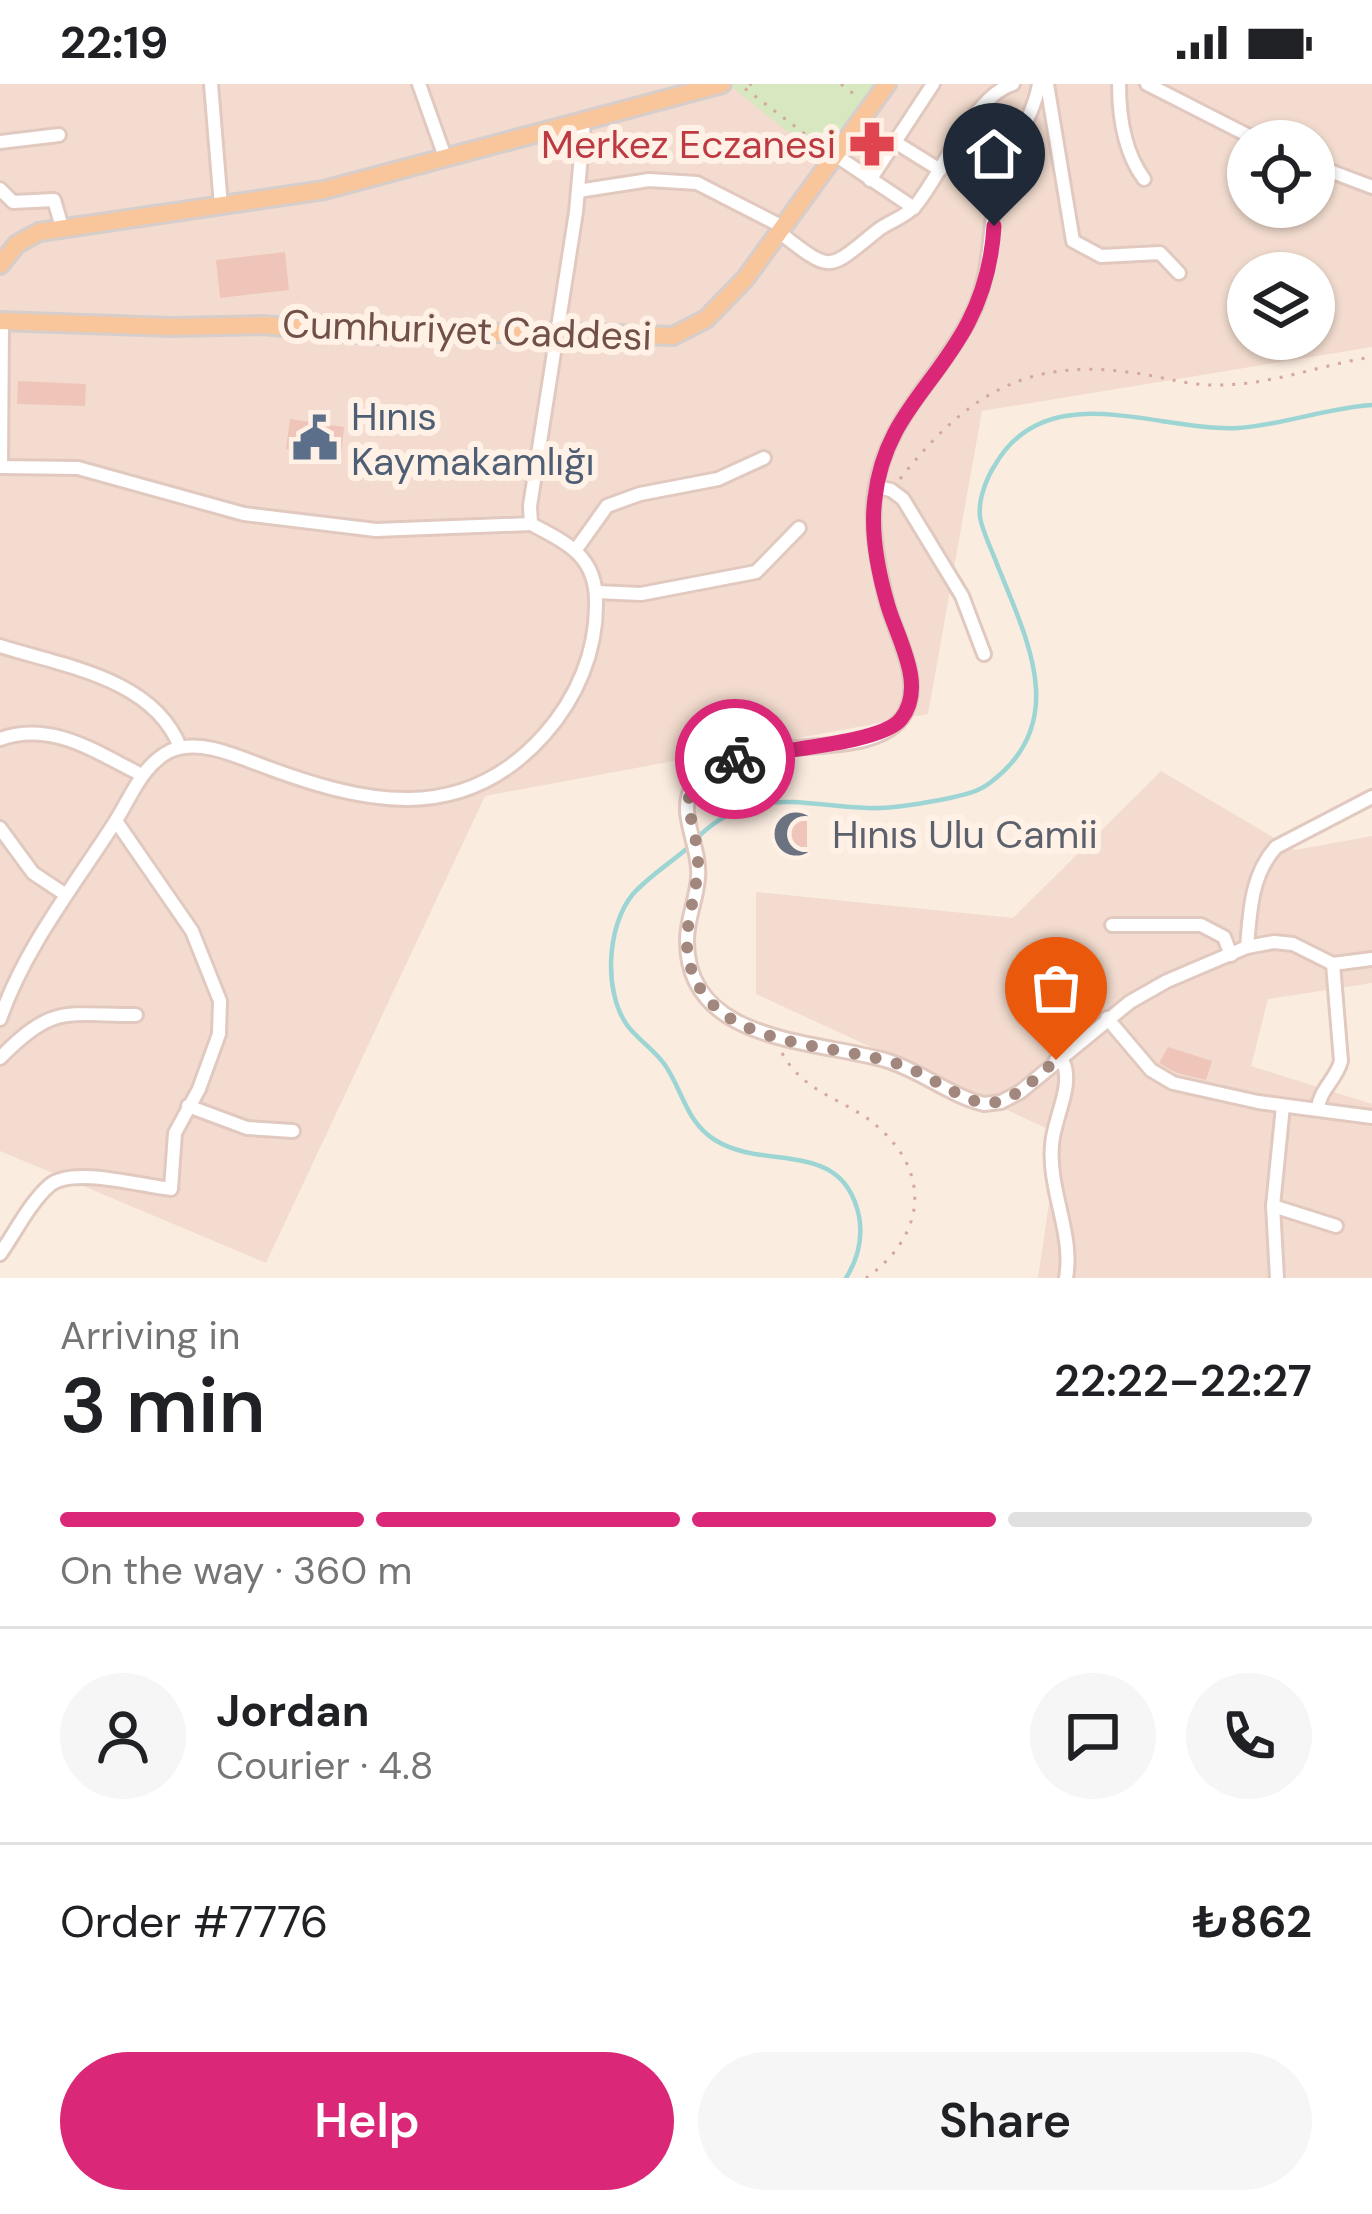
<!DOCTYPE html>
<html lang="en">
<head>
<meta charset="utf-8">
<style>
  :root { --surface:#fff; --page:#f6f6f6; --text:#202124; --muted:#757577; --line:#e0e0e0; --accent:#db2777 }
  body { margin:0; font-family:"DM Sans",sans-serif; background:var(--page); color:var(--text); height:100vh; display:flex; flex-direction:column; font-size:45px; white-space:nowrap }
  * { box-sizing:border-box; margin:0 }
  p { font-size:39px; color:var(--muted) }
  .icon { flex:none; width:66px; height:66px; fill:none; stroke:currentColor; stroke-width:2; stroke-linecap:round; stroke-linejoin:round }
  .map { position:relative; height:1194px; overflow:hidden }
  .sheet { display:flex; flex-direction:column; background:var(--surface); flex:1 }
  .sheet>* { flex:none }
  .controls { position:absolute; left:1227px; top:36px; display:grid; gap:24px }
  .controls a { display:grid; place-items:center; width:108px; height:108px; border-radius:50%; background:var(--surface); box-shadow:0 3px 9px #0004; font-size:60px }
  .pin { position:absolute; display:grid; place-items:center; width:102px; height:102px; color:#fff; margin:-123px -51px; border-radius:50% 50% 50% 0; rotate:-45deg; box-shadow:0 0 12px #0007 }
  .pin .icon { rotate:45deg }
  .courier { position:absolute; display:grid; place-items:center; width:120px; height:120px; margin:-60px; border:9px solid #db2777; border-radius:50%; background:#fff; color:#222; box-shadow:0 3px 15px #0007 }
  .head em { font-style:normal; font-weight:600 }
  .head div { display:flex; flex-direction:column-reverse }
  .head { display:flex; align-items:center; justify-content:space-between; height:204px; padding:0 60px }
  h1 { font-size:78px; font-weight:600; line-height:90px }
  .bar { display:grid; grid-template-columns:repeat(4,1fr); gap:18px 12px; align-content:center; height:144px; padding:0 60px }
  .bar i { height:15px; border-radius:9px; background:var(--line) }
  .bar .on { background:var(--accent) }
  .bar p { grid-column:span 4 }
  .line { display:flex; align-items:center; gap:30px; padding:0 60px; border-top:3px solid var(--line) }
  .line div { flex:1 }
  .round { display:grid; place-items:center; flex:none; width:126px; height:126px; border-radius:63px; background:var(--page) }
  .primary-button { display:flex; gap:24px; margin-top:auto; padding:24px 60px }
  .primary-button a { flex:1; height:138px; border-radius:72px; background:var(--accent); color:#fff; font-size:48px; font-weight:600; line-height:138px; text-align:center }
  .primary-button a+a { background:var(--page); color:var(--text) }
  .status { display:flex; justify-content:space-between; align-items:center; height:84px; padding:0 60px; background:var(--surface); direction:ltr }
  .status svg { height:33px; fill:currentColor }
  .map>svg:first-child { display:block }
</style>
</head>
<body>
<div class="status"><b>22:19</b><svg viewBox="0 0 49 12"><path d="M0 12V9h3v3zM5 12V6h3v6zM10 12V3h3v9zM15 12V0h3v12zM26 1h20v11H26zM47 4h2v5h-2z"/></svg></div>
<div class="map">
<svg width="1372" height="1194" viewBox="0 0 1372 1194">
  <rect width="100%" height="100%" fill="#fbece0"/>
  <g fill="#f3dccf" fill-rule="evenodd">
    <path d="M0,0H1372V263L982,327L928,630L485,712L266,1179L0,1067ZM1248,57H1314V123H1248ZM1248,189H1314V255H1248Z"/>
    <path d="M1161,687L1295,766L1372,752V899L1268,915L1251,982L1372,1020V1194H1038L1059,1050L756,910V808L1013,834Z"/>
  </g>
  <path fill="#d7e8c0" d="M728,0H877L822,75Z"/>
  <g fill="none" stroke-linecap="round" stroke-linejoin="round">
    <g stroke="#9cd5d4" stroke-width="4.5">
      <path d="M697,754C752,700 802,722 868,724C892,725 916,720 940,716C958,712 976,710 991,698C1073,636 1024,550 995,475C990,462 982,446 980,433C978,416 986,395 995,381C1047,291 1158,348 1238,344C1283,341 1326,324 1372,321"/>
      <path d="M690,762C672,778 649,792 633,810C607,841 603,907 627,941C637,955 654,965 665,981C683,1007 686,1038 715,1056C766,1088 842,1053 859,1132C863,1154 858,1175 846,1194"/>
    </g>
  </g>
  <g fill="#f0c5b9">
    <path d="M285,168L289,206L220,214L216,176Z"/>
    <path d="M18,297L86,300L85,322L17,320Z"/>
    <path d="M290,335L344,343L341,372L286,365Z"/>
    <path d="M784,737H807V763H785Z"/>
    <path d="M1168,963L1212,977L1206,996L1177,989L1159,979Z"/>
  </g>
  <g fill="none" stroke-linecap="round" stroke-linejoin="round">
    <g stroke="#e1c9c0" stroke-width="18">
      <g id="minor">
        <path d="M211,0L221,122"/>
        <path d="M419,0L445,73"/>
        <path d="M1039,0C1034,30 1015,56 1004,84C984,138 998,187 966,242C932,301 887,336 875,407C870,443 878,480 886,515C894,550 924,594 905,629C873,688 723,637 691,705C678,732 701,764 698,793C697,815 687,834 687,856C686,959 814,956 885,976C920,986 950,1012 984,1020L1001,1018L1020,1008L1130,918L1167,897L1247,863L1274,858L1293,860L1333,880L1372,875"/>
        <path d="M1047,0L1073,157L1101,172L1160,169L1179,189"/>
        <path d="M1119,0C1119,33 1124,68 1144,95"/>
        <path d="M1147,0L1259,57"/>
        <path d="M0,58L59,51"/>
        <path d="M895,58L940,86"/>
        <path d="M835,71L914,124"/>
        <path d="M1314,81L1372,103"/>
        <path d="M870,96L933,0"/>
        <path d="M0,105L13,118L54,116L62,143"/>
        <path d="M578,107L649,96L697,99L783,143"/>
        <path d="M779,148C833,190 827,187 878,146C890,137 906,133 916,121C943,88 973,12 1013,0"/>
        <path d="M2,237L1,383L78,384L244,430L376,446L531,440"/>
        <path d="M876,403L891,406L903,415L962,512L984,570"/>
        <path d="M577,464L607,422L640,410L718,395L764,374"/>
        <path d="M596,508L641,510L756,488L799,444"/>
        <path d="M0,562C63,582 153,594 180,663"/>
        <path d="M0,655C52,636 97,669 142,691"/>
        <path d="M0,744L33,789L66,811"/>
        <path d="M1112,841H1201L1224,853L1231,871"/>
        <path d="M1247,863C1250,827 1251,791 1276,763L1372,713"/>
        <path d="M1107,934L1151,986L1173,999L1258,1018L1372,1033"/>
        <path d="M0,935C25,863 74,802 115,738C131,713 142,681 170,667C198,655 232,670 258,680C361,719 461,744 544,651C577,614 597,567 596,517C596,472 567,459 531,440L530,422L576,128L584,37"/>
        <path d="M0,974C53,920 64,931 136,931"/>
        <path d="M1056,976L1063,978C1074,1002 1053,1036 1052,1061C1048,1106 1074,1150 1066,1194"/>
        <path d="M188,1022L247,1044L293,1047"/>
        <path d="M1318,1024C1320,1005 1336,996 1341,977L1333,880"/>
        <path d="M1273,1122L1336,1142"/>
        <path d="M0,1170C15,1149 30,1118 50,1101C73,1082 142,1102 171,1105L175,1049L199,1005L219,950L220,917L192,847L116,737"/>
        <path d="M1277,1194L1273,1122L1283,1022"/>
      </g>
    </g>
    <g stroke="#d7cecc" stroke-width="22">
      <g id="major">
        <path d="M0,181L17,160L39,148L324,106L722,0"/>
        <path d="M0,237L172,243L263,241L369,251L559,248L673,252L706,235L745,195L887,0"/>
      </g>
    </g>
    <g stroke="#d4a89c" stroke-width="3" stroke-dasharray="3 9" stroke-linecap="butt">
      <path d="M752,0L743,3L822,63"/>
      <path d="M841,0L859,14"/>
      <path d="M900,395C963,315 1022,274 1127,288C1158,291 1187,302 1218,301C1271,301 1320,281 1372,273"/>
      <path d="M782,969C805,1011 847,1015 878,1043C934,1092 923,1154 866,1194"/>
    </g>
    <use href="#minor" stroke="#fff" stroke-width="12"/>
    <use href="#major" stroke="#f9c59a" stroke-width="16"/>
  </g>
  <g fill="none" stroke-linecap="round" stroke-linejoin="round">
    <path stroke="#a1877d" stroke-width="12" stroke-dasharray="0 21.6" d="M735,675C678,692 686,711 696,758C705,799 680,837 689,877C710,967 831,957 901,981C930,991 955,1013 985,1020C1015,1017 1034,996 1056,976"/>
    <path stroke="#db2777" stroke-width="15" d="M735,675C772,666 882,660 901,635C927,602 898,556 888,522C878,488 870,449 875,414C884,334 934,304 968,239C984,208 992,177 994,142"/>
  </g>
  <defs>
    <g id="pharmacy-bare" transform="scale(3.6)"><path d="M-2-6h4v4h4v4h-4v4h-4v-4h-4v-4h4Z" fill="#e0444e" stroke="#fff1e6" stroke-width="2.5" paint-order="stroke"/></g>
    <g id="civic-bare" transform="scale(3.6)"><path d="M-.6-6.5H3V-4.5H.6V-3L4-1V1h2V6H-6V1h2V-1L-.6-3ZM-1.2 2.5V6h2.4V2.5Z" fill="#5c6f8a" stroke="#fff1e6" stroke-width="2.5" paint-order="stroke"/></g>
    <g id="mosque-bare" transform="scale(3.6)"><path d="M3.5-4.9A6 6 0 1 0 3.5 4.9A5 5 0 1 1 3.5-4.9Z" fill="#6b7280" stroke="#fff1e6" stroke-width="2.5" paint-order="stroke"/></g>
  </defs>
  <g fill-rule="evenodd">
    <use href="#pharmacy-bare" x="872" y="60"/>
    <use href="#civic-bare" x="315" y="354"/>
    <use href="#mosque-bare" x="796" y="750"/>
  </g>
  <g text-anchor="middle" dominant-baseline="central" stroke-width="12" stroke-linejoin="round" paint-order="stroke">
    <g font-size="39" fill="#be3a42" stroke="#fff1e6" text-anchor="end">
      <text x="836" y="60">Merkez Eczanesi</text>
    </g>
    <g font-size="39" fill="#715048" stroke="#fff1e6">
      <text transform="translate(467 246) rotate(2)">Cumhuriyet Caddesi</text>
    </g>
    <g font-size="39" fill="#4e5e75" stroke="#fff1e6" text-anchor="start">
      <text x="351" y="332">Hınıs<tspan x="351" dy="45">Kaymakamlığı</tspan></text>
    </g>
    <g font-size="39" fill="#5b616d" stroke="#fff1e6" text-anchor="start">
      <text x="832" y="750">Hınıs Ulu Camii</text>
    </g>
  </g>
</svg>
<div class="controls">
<a><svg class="icon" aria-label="locate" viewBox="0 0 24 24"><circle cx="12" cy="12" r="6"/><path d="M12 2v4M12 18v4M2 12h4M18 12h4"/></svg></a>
<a><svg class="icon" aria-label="layers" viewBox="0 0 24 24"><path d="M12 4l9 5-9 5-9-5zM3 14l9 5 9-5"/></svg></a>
</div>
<div class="pin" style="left:1056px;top:976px;background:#ea580c"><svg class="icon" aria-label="bag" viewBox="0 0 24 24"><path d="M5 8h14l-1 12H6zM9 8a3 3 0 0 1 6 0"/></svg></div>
<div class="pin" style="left:994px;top:142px;background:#1f2937"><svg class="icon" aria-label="home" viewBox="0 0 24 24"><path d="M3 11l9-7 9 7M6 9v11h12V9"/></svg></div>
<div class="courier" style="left:735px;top:675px"><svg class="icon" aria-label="bike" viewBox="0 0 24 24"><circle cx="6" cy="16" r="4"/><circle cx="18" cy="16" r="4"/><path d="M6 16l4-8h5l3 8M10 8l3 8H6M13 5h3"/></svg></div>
</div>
<section class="sheet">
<div class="head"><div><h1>3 min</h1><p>Arriving in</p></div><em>22:22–22:27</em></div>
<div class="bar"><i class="on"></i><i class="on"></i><i class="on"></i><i></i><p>On the way · 360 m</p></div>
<div class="line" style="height:216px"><a class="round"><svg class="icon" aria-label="person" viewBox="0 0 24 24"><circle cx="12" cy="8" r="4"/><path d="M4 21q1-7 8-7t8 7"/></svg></a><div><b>Jordan</b><p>Courier · 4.8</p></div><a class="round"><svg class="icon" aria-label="chat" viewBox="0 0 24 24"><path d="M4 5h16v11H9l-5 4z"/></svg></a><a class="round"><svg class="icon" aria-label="phone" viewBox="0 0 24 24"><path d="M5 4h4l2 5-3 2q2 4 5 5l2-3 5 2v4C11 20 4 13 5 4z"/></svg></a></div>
<div class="line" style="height:156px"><div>Order #7776</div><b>₺862</b></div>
<div class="primary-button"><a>Help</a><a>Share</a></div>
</section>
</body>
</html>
